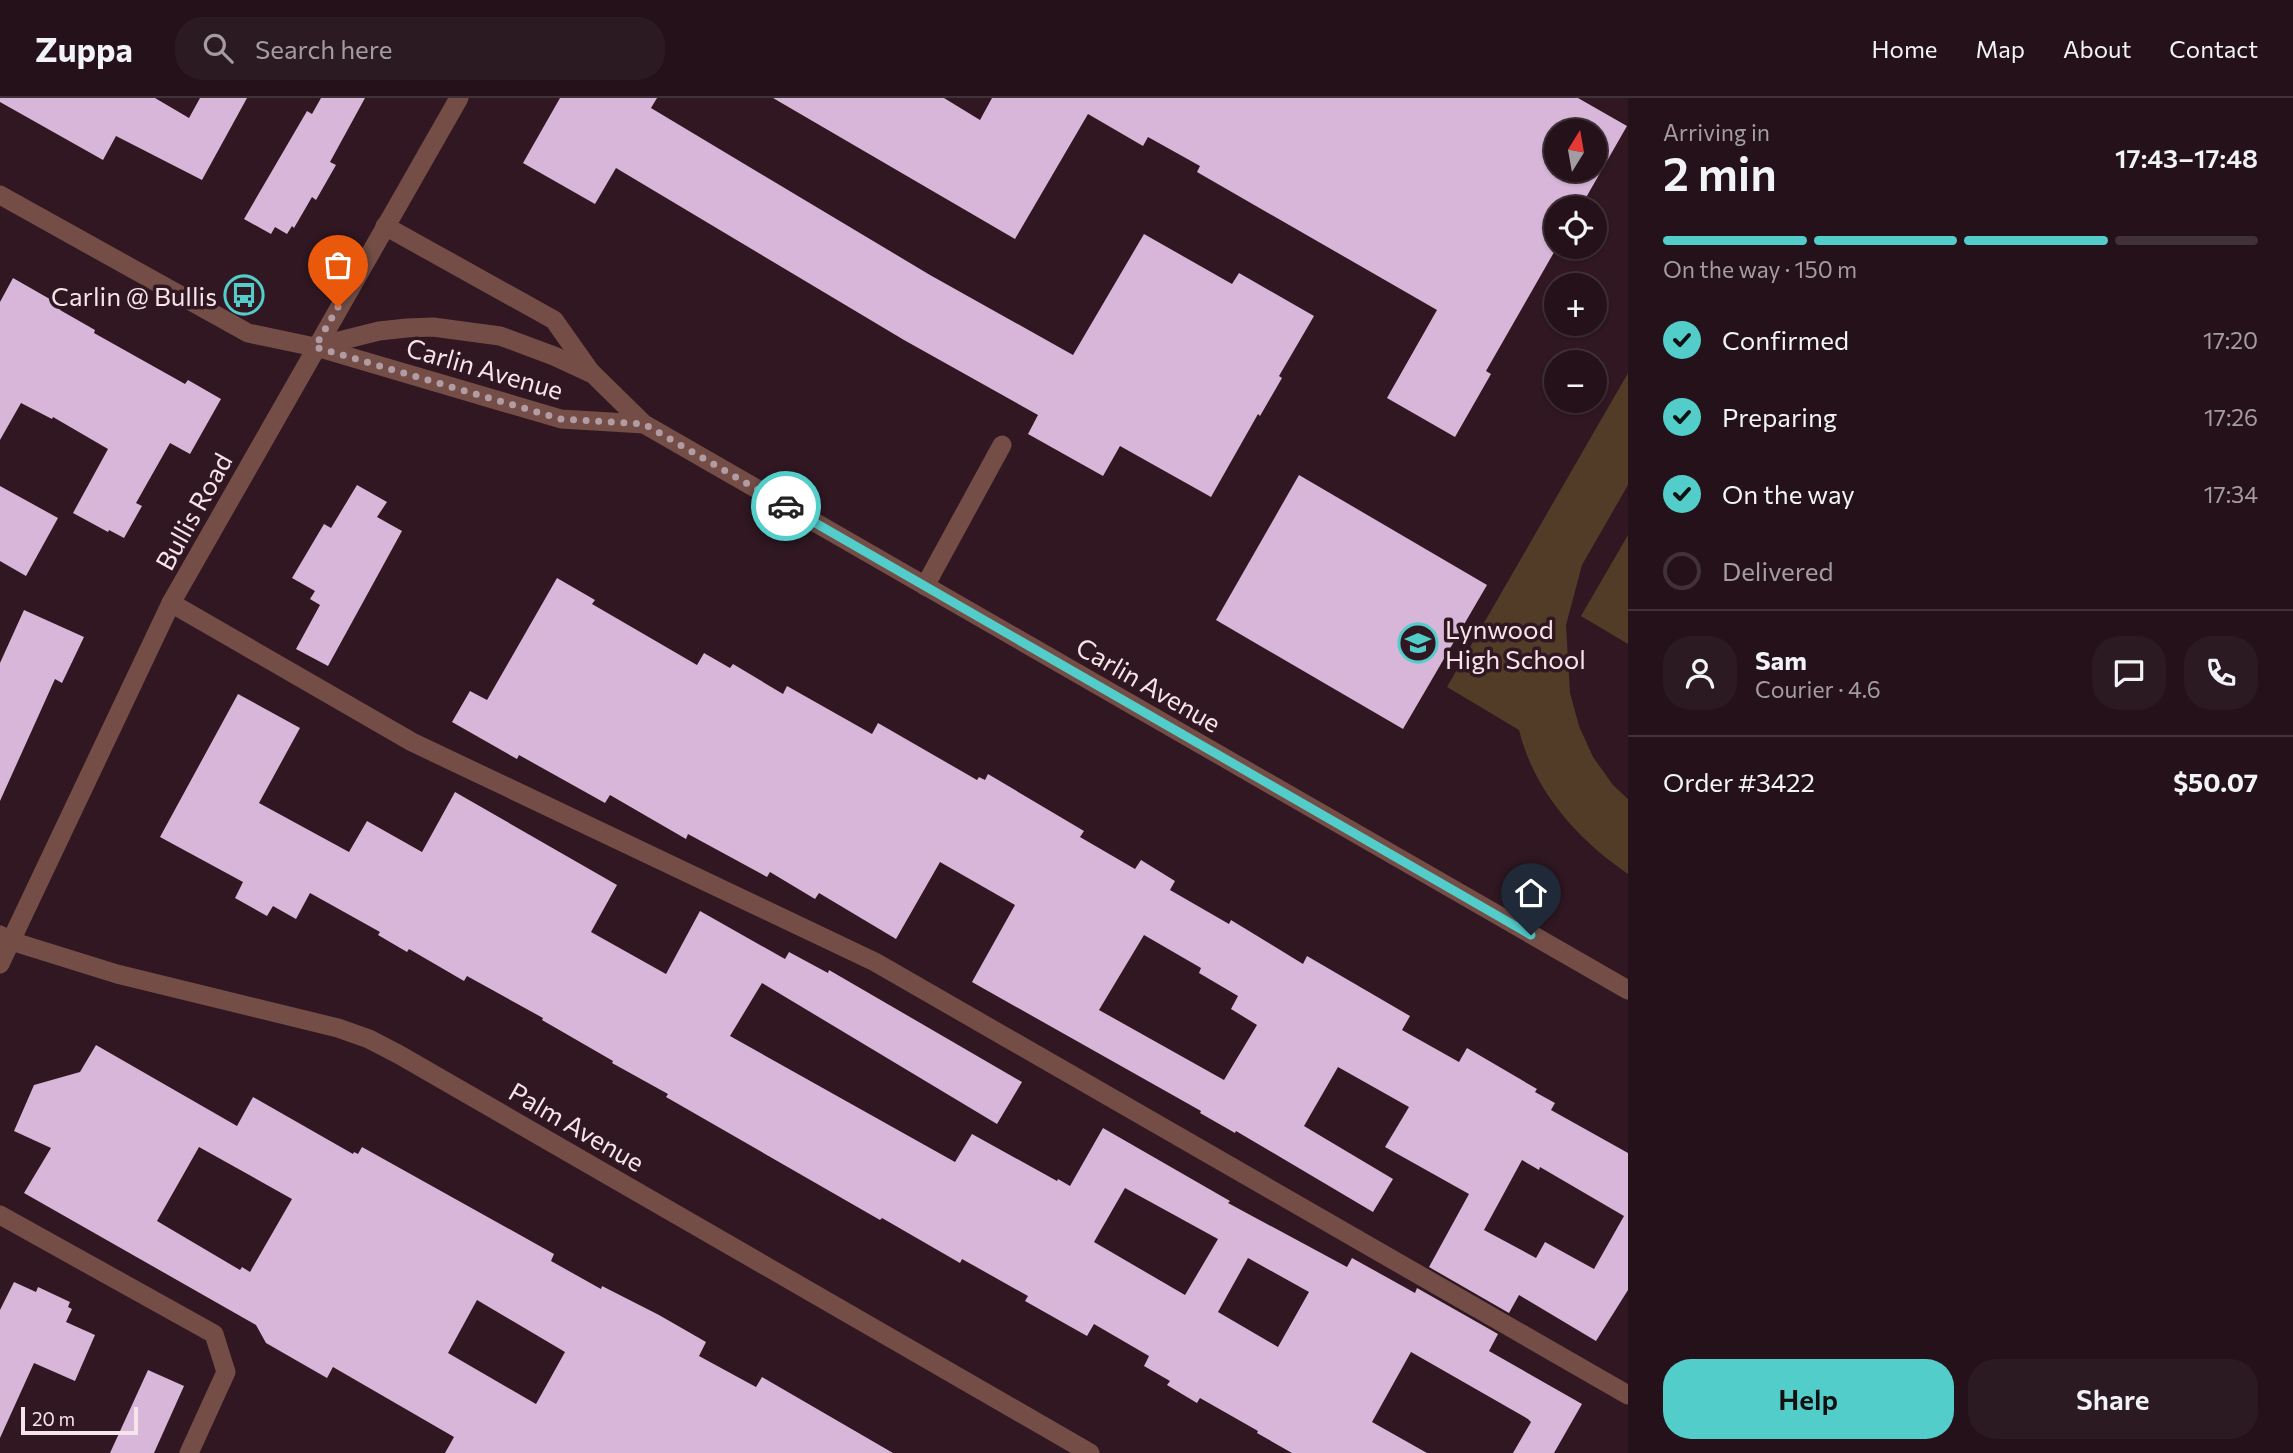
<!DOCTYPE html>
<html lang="en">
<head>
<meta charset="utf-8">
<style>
  :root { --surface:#241119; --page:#2c1a22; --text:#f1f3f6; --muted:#a39da2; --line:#413138; --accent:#53cdca }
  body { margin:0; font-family:Commissioner,sans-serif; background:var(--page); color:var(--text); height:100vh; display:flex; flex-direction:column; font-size:26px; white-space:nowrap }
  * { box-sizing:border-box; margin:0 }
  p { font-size:23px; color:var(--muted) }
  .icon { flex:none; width:38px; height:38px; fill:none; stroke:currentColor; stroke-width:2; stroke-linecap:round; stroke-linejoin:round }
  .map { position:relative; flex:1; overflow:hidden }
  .panel { display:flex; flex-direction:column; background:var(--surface); width:665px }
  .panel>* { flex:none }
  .needle { width:46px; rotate:11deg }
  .controls { position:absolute; left:1544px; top:21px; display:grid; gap:14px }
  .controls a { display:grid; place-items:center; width:63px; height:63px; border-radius:50%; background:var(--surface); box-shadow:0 2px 5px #0004,0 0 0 2px var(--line); font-size:35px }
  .scale { position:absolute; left:21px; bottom:18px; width:117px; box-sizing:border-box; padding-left:7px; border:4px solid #f6e4ea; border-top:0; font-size:19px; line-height:24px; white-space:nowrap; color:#f6e4ea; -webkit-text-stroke:5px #301721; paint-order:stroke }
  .pin { position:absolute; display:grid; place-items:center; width:60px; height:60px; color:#fff; margin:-72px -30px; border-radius:50% 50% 50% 0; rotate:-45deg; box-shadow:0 0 7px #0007 }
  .pin .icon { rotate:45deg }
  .courier { position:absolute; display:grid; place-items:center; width:70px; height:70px; margin:-35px; border:5px solid #53cdca; border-radius:50%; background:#fff; color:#222; box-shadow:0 2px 9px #0007 }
  .summary em { font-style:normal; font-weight:600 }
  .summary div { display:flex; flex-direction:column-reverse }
  .summary { display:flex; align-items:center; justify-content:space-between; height:119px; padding:0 35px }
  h1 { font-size:46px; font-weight:600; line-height:52px }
  .bar { display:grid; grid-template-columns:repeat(4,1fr); gap:10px 7px; align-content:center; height:84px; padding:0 35px }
  .bar i { height:9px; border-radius:5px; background:var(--line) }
  .bar .selected { background:var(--accent) }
  .bar p { grid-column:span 4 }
  .line { display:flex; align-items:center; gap:18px; padding:0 35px; border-top:2px solid var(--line) }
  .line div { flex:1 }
  .round { display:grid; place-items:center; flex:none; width:74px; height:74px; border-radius:28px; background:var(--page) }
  ol { padding:0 35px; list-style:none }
  li { display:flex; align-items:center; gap:21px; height:77px }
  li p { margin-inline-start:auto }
  li .icon { padding:7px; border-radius:50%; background:var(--accent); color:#111; stroke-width:4 }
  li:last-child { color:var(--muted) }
  li i { width:38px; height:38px; border:4px solid var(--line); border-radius:50% }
  .cta { display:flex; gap:14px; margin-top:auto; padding:14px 35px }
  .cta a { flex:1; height:80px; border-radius:28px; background:var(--accent); color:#111; font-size:28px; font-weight:600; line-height:80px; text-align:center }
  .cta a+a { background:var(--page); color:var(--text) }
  header { display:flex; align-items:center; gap:42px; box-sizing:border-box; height:98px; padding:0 35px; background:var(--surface); border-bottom:2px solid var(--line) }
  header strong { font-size:33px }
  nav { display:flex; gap:38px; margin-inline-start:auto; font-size:24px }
  .search { width:490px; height:63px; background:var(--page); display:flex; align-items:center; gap:18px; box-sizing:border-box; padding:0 24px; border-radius:28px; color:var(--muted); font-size:26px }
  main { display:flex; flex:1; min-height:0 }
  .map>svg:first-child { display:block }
</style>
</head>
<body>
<header>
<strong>Zuppa</strong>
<div class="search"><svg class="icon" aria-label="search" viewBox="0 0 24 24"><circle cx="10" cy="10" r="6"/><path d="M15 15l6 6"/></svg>Search here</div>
<nav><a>Home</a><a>Map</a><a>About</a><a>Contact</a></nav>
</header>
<main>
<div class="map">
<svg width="1628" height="1355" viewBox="0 0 1628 1355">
  <rect width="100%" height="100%" fill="#301721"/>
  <g fill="#523c28">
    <path d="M1628,275V387L1582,467L1566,527L1570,595L1579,628L1593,659L1613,687L1628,701V776C1577,741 1534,693 1519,632L1447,589Z"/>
    <path d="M1628,437V546L1581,518Z"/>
  </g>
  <g fill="#d7b6d9" fill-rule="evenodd">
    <path d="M0,0H155L189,20L200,0H247L202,82L116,38L103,62L0,4Z"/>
    <path d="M321,0H365L330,64L336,67L316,102L312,99L294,130L292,128L287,136L275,129L271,136L244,121L307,13L312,16Z"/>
    <path d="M560,0H657L651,10L930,177L1073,257L1144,136L1232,186L1239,175L1314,218L1279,278L1282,280L1260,318L1258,316L1211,399L1120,348L1103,378L1028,336L1038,317L904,242L616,70L595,106L523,65Z"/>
    <path d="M773,0H944L980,22L992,0H1578L1627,28L1580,110H1556V149H1557L1486,273L1491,276L1455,339L1387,300L1437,212L1197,74L1200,68L1148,39L1143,48L1088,16L1015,141ZM1556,33H1594V72H1556Z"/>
    <path d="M13,180L62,208L60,212L95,232L94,235L185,286L188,282L221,301L190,356L170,345L136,405L142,408L124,440L109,432L108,434L73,415L108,351L53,319L52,321L21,305L0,342V204Z"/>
    <path d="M1299,377L1487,487L1403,631L1216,522Z"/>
    <path d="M357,387L387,404L377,419L402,433L328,568L296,551L320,507L310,501L315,493L292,480L324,426L331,430Z"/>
    <path d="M0,388L58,420L26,478L0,463Z"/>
    <path d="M557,480L595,502L592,506L697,567L704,555L730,570L733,566L783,596L787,588L872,636L878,625L977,682L979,679L985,682L988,676L1084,733L1080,739L1135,771L1141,762L1175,783L1170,792L1229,826L1231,822L1303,866L1307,858L1410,918L1402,932L1459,964L1467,950L1537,991L1535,994L1555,1005L1551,1012L1628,1055V1192L1596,1243L1519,1197L1509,1215L1429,1169L1469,1096L1385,1049L1409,1009L1338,969L1304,1028L1393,1081L1373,1114L1236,1033L1235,1035L1200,1015L1201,1013L972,884L1015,807L940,764L896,841L819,795L815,801L770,774L767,779L688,736L686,741L610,697L605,705L519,657L517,661L452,624L470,593L487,602ZM1144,837L1201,870L1199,875L1238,898L1231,911L1257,927L1224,982L1099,912ZM1522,1062L1539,1072L1540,1069L1624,1118L1594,1171L1545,1144L1536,1160L1484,1132Z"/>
    <path d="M24,512L84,539L62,585L55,581L0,703V565Z"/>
    <path d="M238,596L300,630L259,705L349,754L367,723L422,754L455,694L617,787L591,834L666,876L700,813L785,861L789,854L828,875L829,872L1022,984L997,1026L762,885L730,938L955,1064L972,1036L1057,1083L1058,1081L1070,1088L1103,1030L1230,1103L1228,1105L1347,1169L1352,1160L1415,1195L1417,1190L1498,1236L1489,1253L1582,1306L1554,1355H1513L1531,1324L1528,1321L1411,1254L1372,1324L1427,1355H1292L1257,1335L1258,1333L1200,1300L1197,1305L1167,1287L1170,1283L1144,1268L1149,1258L1094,1226L1087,1238L1025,1203L1028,1198L962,1161L960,1165L882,1120L880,1122L666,999L668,996L612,965L613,963L542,922L543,920L467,878L464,883L409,851L407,854L378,837L380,834L310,795L296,821L273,808L267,818L235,800L243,784L160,739ZM1125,1090L1218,1141L1185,1197L1094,1144ZM1248,1160L1309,1194L1278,1249L1218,1214Z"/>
    <path d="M96,947L237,1028L253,999L353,1056L354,1054L358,1056L362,1049L554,1156L551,1163L601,1191L602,1188L659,1217L706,1244L699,1258L756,1289L762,1279L893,1355H445L454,1339L333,1269L327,1280L266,1245L256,1227L24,1095L51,1050L14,1033L34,987L80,974ZM199,1049L292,1101L250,1174L242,1169L240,1172L157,1123ZM477,1202L565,1254L536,1306L448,1255Z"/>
    <path d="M14,1184L36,1194L38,1189L70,1204L68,1209L72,1211L66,1224L95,1237L75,1283L34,1265L0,1340V1212Z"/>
    <path d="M148,1272L184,1288L154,1355H110Z"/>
  </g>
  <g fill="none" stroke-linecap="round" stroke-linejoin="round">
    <g stroke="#744d47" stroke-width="19">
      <path d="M925,488L1002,347"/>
      <path d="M171,505L412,644L875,864L1628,1297"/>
      <path d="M0,1117L214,1236L226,1274L189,1355"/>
    </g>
    <g stroke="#744d47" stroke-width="19">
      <path d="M0,97L248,235L315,249"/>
      <path d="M0,837L11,843L117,876L338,930L369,941L398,956L1090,1355"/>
    </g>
    <g stroke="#744d47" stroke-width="19">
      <path d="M385,128L554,222L590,273"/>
      <path d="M315,249L379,233L407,230L433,229L500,238L554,258L593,276L644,326L1628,892"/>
      <path d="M316,249L561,321L644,326"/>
      <path d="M0,866L171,505L459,0"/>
    </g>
  </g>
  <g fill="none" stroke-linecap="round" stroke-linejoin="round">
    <path stroke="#b19ca4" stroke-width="7" stroke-dasharray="0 12.6" d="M338,209L315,249L561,321L644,326L786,408"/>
    <path stroke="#53cdca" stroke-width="9" d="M786,408L1531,837"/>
  </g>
  <defs>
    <g id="bus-ring" transform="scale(2.0125)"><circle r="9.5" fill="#301721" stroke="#53cdca" stroke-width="1.5"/><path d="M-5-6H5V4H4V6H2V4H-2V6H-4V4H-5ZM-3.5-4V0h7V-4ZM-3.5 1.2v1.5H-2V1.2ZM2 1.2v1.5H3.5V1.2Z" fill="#53cdca"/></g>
    <g id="school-ring" transform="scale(2.0125)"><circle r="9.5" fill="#301721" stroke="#53cdca" stroke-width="1.5"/><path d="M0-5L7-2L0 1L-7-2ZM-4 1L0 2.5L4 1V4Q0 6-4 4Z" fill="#53cdca"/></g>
  </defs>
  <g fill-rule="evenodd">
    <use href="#bus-ring" x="244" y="197"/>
    <use href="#school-ring" x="1418" y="545"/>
  </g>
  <g text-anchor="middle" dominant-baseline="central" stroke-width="7" stroke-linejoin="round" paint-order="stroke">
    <g font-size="26" fill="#f6e4ea" stroke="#301721" text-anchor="end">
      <text x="217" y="197">Carlin @ Bullis</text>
      <text x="1445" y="530" text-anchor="start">Lynwood<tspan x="1445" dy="30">High School</tspan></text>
    </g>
    <g font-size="26" fill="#f6e4ea" stroke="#301721">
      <text transform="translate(485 270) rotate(16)">Carlin Avenue</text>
      <text transform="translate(193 413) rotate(-61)">Bullis Road</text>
      <text transform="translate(1149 586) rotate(30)">Carlin Avenue</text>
      <text transform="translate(577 1028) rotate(30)">Palm Avenue</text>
    </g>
  </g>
</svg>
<div class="controls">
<a><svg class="needle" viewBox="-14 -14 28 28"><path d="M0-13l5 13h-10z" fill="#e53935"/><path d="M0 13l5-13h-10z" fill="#a39da2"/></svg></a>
<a><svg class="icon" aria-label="locate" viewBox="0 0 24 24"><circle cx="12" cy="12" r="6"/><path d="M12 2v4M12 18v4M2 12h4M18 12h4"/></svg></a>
<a>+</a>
<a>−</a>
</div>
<div class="scale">20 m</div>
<div class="pin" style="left:338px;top:209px;background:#ea580c"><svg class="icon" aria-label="bag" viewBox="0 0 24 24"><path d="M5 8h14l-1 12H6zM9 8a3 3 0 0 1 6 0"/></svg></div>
<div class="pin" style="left:1531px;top:837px;background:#1f2937"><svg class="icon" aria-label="home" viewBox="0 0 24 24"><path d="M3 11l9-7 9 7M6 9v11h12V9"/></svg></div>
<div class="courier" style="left:786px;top:408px"><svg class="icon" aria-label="car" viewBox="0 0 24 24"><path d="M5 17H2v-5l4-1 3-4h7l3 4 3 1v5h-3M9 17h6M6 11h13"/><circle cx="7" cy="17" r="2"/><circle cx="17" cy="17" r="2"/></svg></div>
</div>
<section class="panel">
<div class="summary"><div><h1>2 min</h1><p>Arriving in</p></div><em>17:43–17:48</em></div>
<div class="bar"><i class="selected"></i><i class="selected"></i><i class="selected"></i><i></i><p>On the way · 150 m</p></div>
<ol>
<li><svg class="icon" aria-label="check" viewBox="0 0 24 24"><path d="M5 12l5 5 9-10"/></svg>Confirmed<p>17:20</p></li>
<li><svg class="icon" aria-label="check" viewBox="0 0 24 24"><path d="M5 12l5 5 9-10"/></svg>Preparing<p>17:26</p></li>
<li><svg class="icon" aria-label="check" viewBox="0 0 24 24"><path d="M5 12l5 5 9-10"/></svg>On the way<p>17:34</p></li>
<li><i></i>Delivered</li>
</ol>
<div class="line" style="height:126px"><a class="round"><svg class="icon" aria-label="person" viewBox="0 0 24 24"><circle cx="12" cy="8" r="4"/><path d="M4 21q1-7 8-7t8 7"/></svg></a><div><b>Sam</b><p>Courier · 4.6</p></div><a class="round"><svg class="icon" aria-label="chat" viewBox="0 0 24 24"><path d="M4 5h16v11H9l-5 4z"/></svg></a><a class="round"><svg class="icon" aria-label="phone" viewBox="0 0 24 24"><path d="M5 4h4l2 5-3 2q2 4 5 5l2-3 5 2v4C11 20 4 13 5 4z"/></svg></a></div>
<div class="line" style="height:91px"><div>Order #3422</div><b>$50.07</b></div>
<div class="cta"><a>Help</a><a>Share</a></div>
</section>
</main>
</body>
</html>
